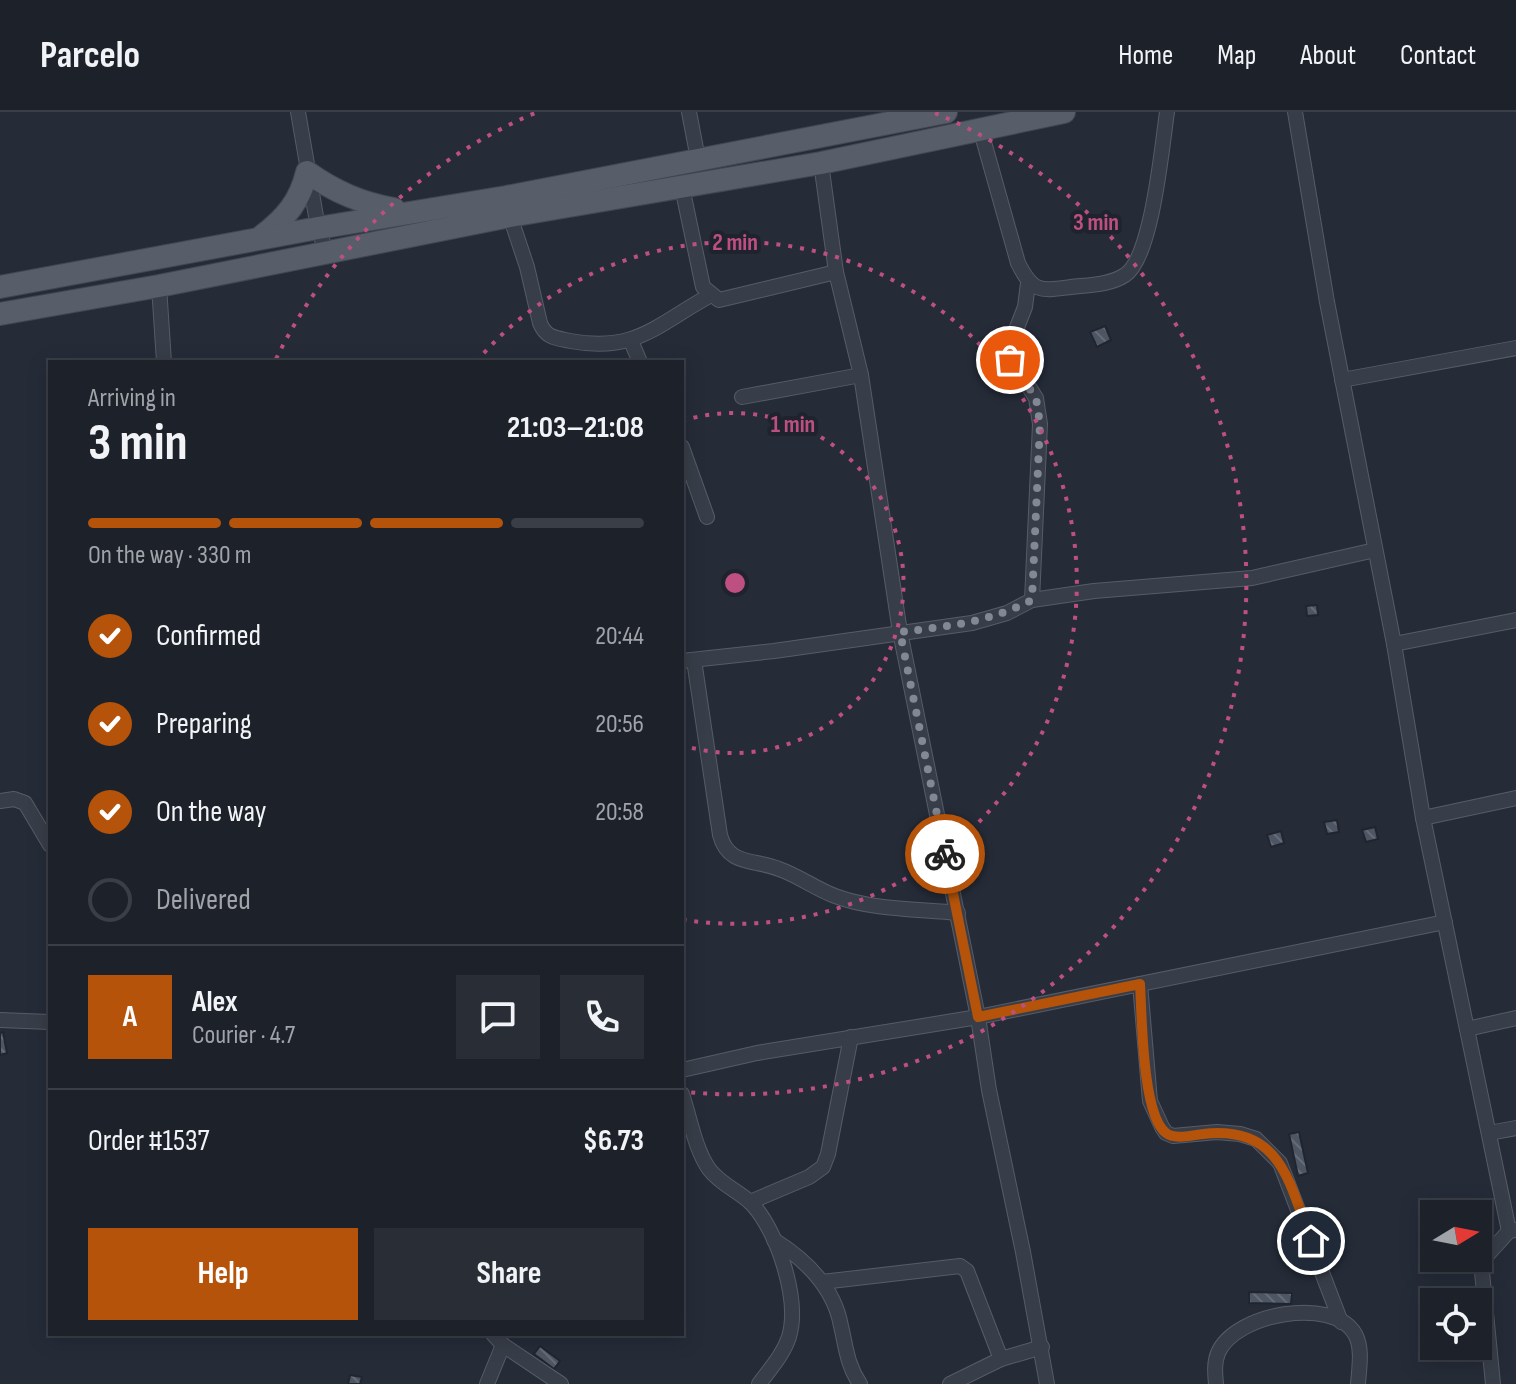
<!DOCTYPE html>
<html lang="en">
<head>
<meta charset="utf-8">
<style>
  :root { --surface:#1c212a; --page:#292e36; --text:#f1f3f6; --muted:#a0a3a8; --line:#3a3e47; --accent:#b45309 }
  body { margin:0; font-family:"Sofia Sans Condensed",sans-serif; background:var(--page); color:var(--text); height:100vh; display:flex; flex-direction:column; font-size:30px; white-space:nowrap }
  * { box-sizing:border-box; margin:0 }
  p { font-size:26px; color:var(--muted) }
  .icon { flex:none; width:44px; height:44px; fill:none; stroke:currentColor; stroke-width:2; stroke-linecap:round; stroke-linejoin:round }
  .map { position:relative; flex:1; overflow:hidden }
  .sheet { position:absolute; left:48px; top:248px; width:636px; height:976px; display:flex; flex-direction:column; background:var(--surface); border-radius:0px; box-shadow:0 4px 20px #0003,0 0 0 2px var(--line) }
  .sheet>* { flex:none }
  .needle { width:52px; rotate:80deg }
  .controls { position:absolute; left:1420px; top:1088px; display:grid; gap:16px }
  .controls a { display:grid; place-items:center; width:72px; height:72px; border-radius:0px; background:var(--surface); box-shadow:0 4px 20px #0003,0 0 0 2px var(--line); font-size:40px }
  .pin { position:absolute; display:grid; place-items:center; width:68px; height:68px; color:#fff; margin:-34px; border:4px solid #fff; border-radius:50%; box-shadow:0 2px 8px #0007 }
  .courier { position:absolute; display:grid; place-items:center; width:80px; height:80px; margin:-40px; border:6px solid #b45309; border-radius:50%; background:#fff; color:#222; box-shadow:0 2px 10px #0007 }
  .head em { font-style:normal; font-weight:700 }
  .head div { display:flex; flex-direction:column-reverse }
  .head { display:flex; align-items:center; justify-content:space-between; height:136px; padding:0 40px }
  h1 { font-size:52px; font-weight:700; line-height:60px }
  .bar { display:grid; grid-template-columns:repeat(4,1fr); gap:12px 8px; align-content:center; height:96px; padding:0 40px }
  .bar i { height:10px; border-radius:6px; background:var(--line) }
  .bar .active { background:var(--accent) }
  .bar p { grid-column:span 4 }
  .line { display:flex; align-items:center; gap:20px; padding:0 40px; border-top:2px solid var(--line) }
  .line div { flex:1 }
  .round { display:grid; place-items:center; flex:none; width:84px; height:84px; border-radius:0px; background:var(--page) }
  ol { padding:0 40px; list-style:none }
  li { display:flex; align-items:center; gap:24px; height:88px }
  li p { margin-inline-start:auto }
  li .icon { padding:8px; border-radius:50%; background:var(--accent); color:#fff; stroke-width:4 }
  li:last-child { color:var(--muted) }
  li i { width:44px; height:44px; border:4px solid var(--line); border-radius:50% }
  .button { display:flex; gap:16px; margin-top:auto; padding:16px 40px }
  .button a { flex:1; height:92px; border-radius:0px; background:var(--accent); color:#fff; font-size:32px; font-weight:700; line-height:92px; text-align:center }
  .button a+a { background:var(--page); color:var(--text) }
  header { display:flex; align-items:center; gap:48px; box-sizing:border-box; height:112px; padding:0 40px; background:var(--surface); border-bottom:2px solid var(--line) }
  header strong { font-size:38px }
  nav { display:flex; gap:44px; margin-inline-start:auto; font-size:28px }
  .map>svg:first-child { display:block }
</style>
</head>
<body>
<header>
<strong>Parcelo</strong>
<nav><a>Home</a><a>Map</a><a>About</a><a>Contact</a></nav>
</header>
<div class="map">
<svg width="1516" height="1272" viewBox="0 0 1516 1272">
  <defs>
    <pattern id="building-back-hatch" width="6" height="6" patternUnits="userSpaceOnUse" patternTransform="scale(2)"><rect width="6" height="6" fill="#4e5664"/><path d="M-1 5l2 2M0 0l6 6M5-1l2 2" fill="none" stroke="#656c79"/></pattern>
  </defs>
  <rect width="100%" height="100%" fill="#252c38"/>
  <g fill="url(#building-back-hatch)" stroke="#202530" stroke-width="2">
    <path d="M1105,214L1111,228L1097,235L1090,220Z"/>
    <path d="M1317,493L1318,503L1307,504L1306,494Z"/>
    <path d="M1337,708L1339,720L1327,722L1324,710Z"/>
    <path d="M1375,715L1378,727L1366,730L1362,718Z"/>
    <path d="M1281,719L1284,731L1271,735L1267,723Z"/>
    <path d="M3,920L7,941L0,943V921Z"/>
    <path d="M1299,1020L1308,1061L1298,1064L1289,1022Z"/>
    <path d="M1249,1180L1292,1181L1291,1192L1249,1191Z"/>
    <path d="M540,1234L560,1249L554,1257L534,1242Z"/>
    <path d="M350,1263L362,1265L360,1272H348Z"/>
  </g>
  <g fill="none" stroke-linecap="round" stroke-linejoin="round">
    <g stroke="#575c67" stroke-width="16">
      <g id="minor">
        <path d="M298,0L318,116L326,139"/>
        <path d="M689,0L698,47"/>
        <path d="M1295,0L1327,190L1394,532L1423,706L1509,1119"/>
        <path d="M980,16L1018,151C1033,181 1040,179 1071,175C1089,173 1110,173 1125,163C1152,146 1162,34 1167,0"/>
        <path d="M821,51L836,160L861,263L900,520L978,905L989,978L1023,1140L1047,1272"/>
        <path d="M682,75L703,175L719,188L836,160"/>
        <path d="M510,104L527,155L540,211C546,226 556,226 570,229C637,241 657,212 711,183"/>
        <path d="M1028,171L1025,195L1007,241L1036,286L1040,312L1032,488"/>
        <path d="M159,174L164,250"/>
        <path d="M631,229L640,250"/>
        <path d="M1342,268L1516,236"/>
        <path d="M742,285L861,263"/>
        <path d="M682,335L707,405"/>
        <path d="M1394,532L1516,508"/>
        <path d="M694,548L720,723C728,754 754,747 779,757C799,764 816,777 835,784C872,798 918,797 958,801"/>
        <path d="M682,549L774,539L972,511L1007,501L1032,488L1094,479L1252,466L1375,438"/>
        <path d="M0,689L14,687L25,691L50,733"/>
        <path d="M1423,706L1516,686"/>
        <path d="M1140,872L1150,989L1162,1015L1166,1021L1173,1024L1217,1020L1240,1022L1256,1027L1280,1051L1341,1210"/>
        <path d="M0,908L50,910"/>
        <path d="M1467,917L1516,906"/>
        <path d="M682,958L757,941L978,905L1445,810"/>
        <path d="M682,982C690,1006 695,1037 709,1057C721,1073 739,1079 752,1092C778,1120 800,1188 789,1225C783,1243 770,1257 759,1272"/>
        <path d="M1489,1021L1516,1016"/>
        <path d="M750,1090L809,1065L823,1055L828,1042L851,925"/>
        <path d="M774,1128C806,1148 834,1175 841,1214C846,1235 847,1253 860,1272"/>
        <path d="M822,1170L960,1154L967,1159L1001,1247"/>
        <path d="M493,1222L503,1233L561,1272"/>
        <path d="M487,1272L503,1233"/>
        <path d="M950,1272L1001,1247L1042,1235"/>
        <path d="M1216,1272C1215,1261 1214,1251 1218,1241C1235,1201 1333,1184 1355,1222C1363,1236 1359,1257 1358,1272"/>
        <path d="M1493,1272L1481,1150L1509,1119L1516,1118"/>
      </g>
    </g>
    <g stroke="#424752" stroke-width="24">
      <g id="primary">
        <path d="M262,124C286,106 300,89 307,60C335,80 361,91 394,97"/>
        <path d="M0,175L318,116L506,85L946,0"/>
        <path d="M0,202L159,174L510,104L821,51L1064,0"/>
      </g>
    </g>
    <use href="#minor" stroke="#383e49" stroke-width="14"/>
    <use href="#primary" stroke="#575d69" stroke-width="22"/>
  </g>
  <g fill="none" stroke-linecap="round" stroke-linejoin="round">
    <path stroke="#828894" stroke-width="8" stroke-dasharray="0 14.4" d="M945,742L900,520C951,514 986,511 1032,488L1040,312L1036,286L1010,248"/>
    <path stroke="#b45309" stroke-width="10" d="M945,742L978,905L1140,872C1142,903 1142,1003 1166,1021C1175,1028 1192,1023 1203,1022C1281,1013 1289,1070 1311,1129"/>
  </g>
  <g fill="none" stroke="#bd5080" stroke-width="4" stroke-dasharray="4 8">
    <path d="M682 309A170 170 0 1 1 682 633"/>
    <path d="M476 250A341 341 0 1 1 685 808"/>
    <path d="M276 247A511 511 0 0 1 535 1M935 1A511 511 0 0 1 686 980"/>
  </g>
  <circle cx="735" cy="471" r="12" fill="#bd5080" stroke="#1e232e" stroke-width="4"/>
  <g font-size="24" text-anchor="middle" font-weight="bold" fill="#bd5080" stroke="#1e232e" stroke-width="8" stroke-linejoin="round" paint-order="stroke">
    <text x="1096" y="118">3 min</text>
    <text x="735" y="138">2 min</text>
    <text x="793" y="320">1 min</text>
  </g>
</svg>
<div class="controls">
<a><svg class="needle" viewBox="-14 -14 28 28"><path d="M0-13l5 13h-10z" fill="#e53935"/><path d="M0 13l5-13h-10z" fill="#a0a3a8"/></svg></a>
<a><svg class="icon" aria-label="locate" viewBox="0 0 24 24"><circle cx="12" cy="12" r="6"/><path d="M12 2v4M12 18v4M2 12h4M18 12h4"/></svg></a>
</div>
<div class="pin" style="left:1010px;top:248px;background:#ea580c"><svg class="icon" aria-label="bag" viewBox="0 0 24 24"><path d="M5 8h14l-1 12H6zM9 8a3 3 0 0 1 6 0"/></svg></div>
<div class="pin" style="left:1311px;top:1129px;background:#1f2937"><svg class="icon" aria-label="home" viewBox="0 0 24 24"><path d="M3 11l9-7 9 7M6 9v11h12V9"/></svg></div>
<div class="courier" style="left:945px;top:742px"><svg class="icon" aria-label="bike" viewBox="0 0 24 24"><circle cx="6" cy="16" r="4"/><circle cx="18" cy="16" r="4"/><path d="M6 16l4-8h5l3 8M10 8l3 8H6M13 5h3"/></svg></div>
<section class="sheet">
<div class="head"><div><h1>3 min</h1><p>Arriving in</p></div><em>21:03–21:08</em></div>
<div class="bar"><i class="active"></i><i class="active"></i><i class="active"></i><i></i><p>On the way · 330 m</p></div>
<ol>
<li><svg class="icon" aria-label="check" viewBox="0 0 24 24"><path d="M5 12l5 5 9-10"/></svg>Confirmed<p>20:44</p></li>
<li><svg class="icon" aria-label="check" viewBox="0 0 24 24"><path d="M5 12l5 5 9-10"/></svg>Preparing<p>20:56</p></li>
<li><svg class="icon" aria-label="check" viewBox="0 0 24 24"><path d="M5 12l5 5 9-10"/></svg>On the way<p>20:58</p></li>
<li><i></i>Delivered</li>
</ol>
<div class="line" style="height:144px"><b class="round" style="background:var(--accent);color:#fff">A</b><div><b>Alex</b><p>Courier · 4.7</p></div><a class="round"><svg class="icon" aria-label="chat" viewBox="0 0 24 24"><path d="M4 5h16v11H9l-5 4z"/></svg></a><a class="round"><svg class="icon" aria-label="phone" viewBox="0 0 24 24"><path d="M5 4h4l2 5-3 2q2 4 5 5l2-3 5 2v4C11 20 4 13 5 4z"/></svg></a></div>
<div class="line" style="height:104px"><div>Order #1537</div><b>$6.73</b></div>
<div class="button"><a>Help</a><a>Share</a></div>
</section>
</div>
</body>
</html>
